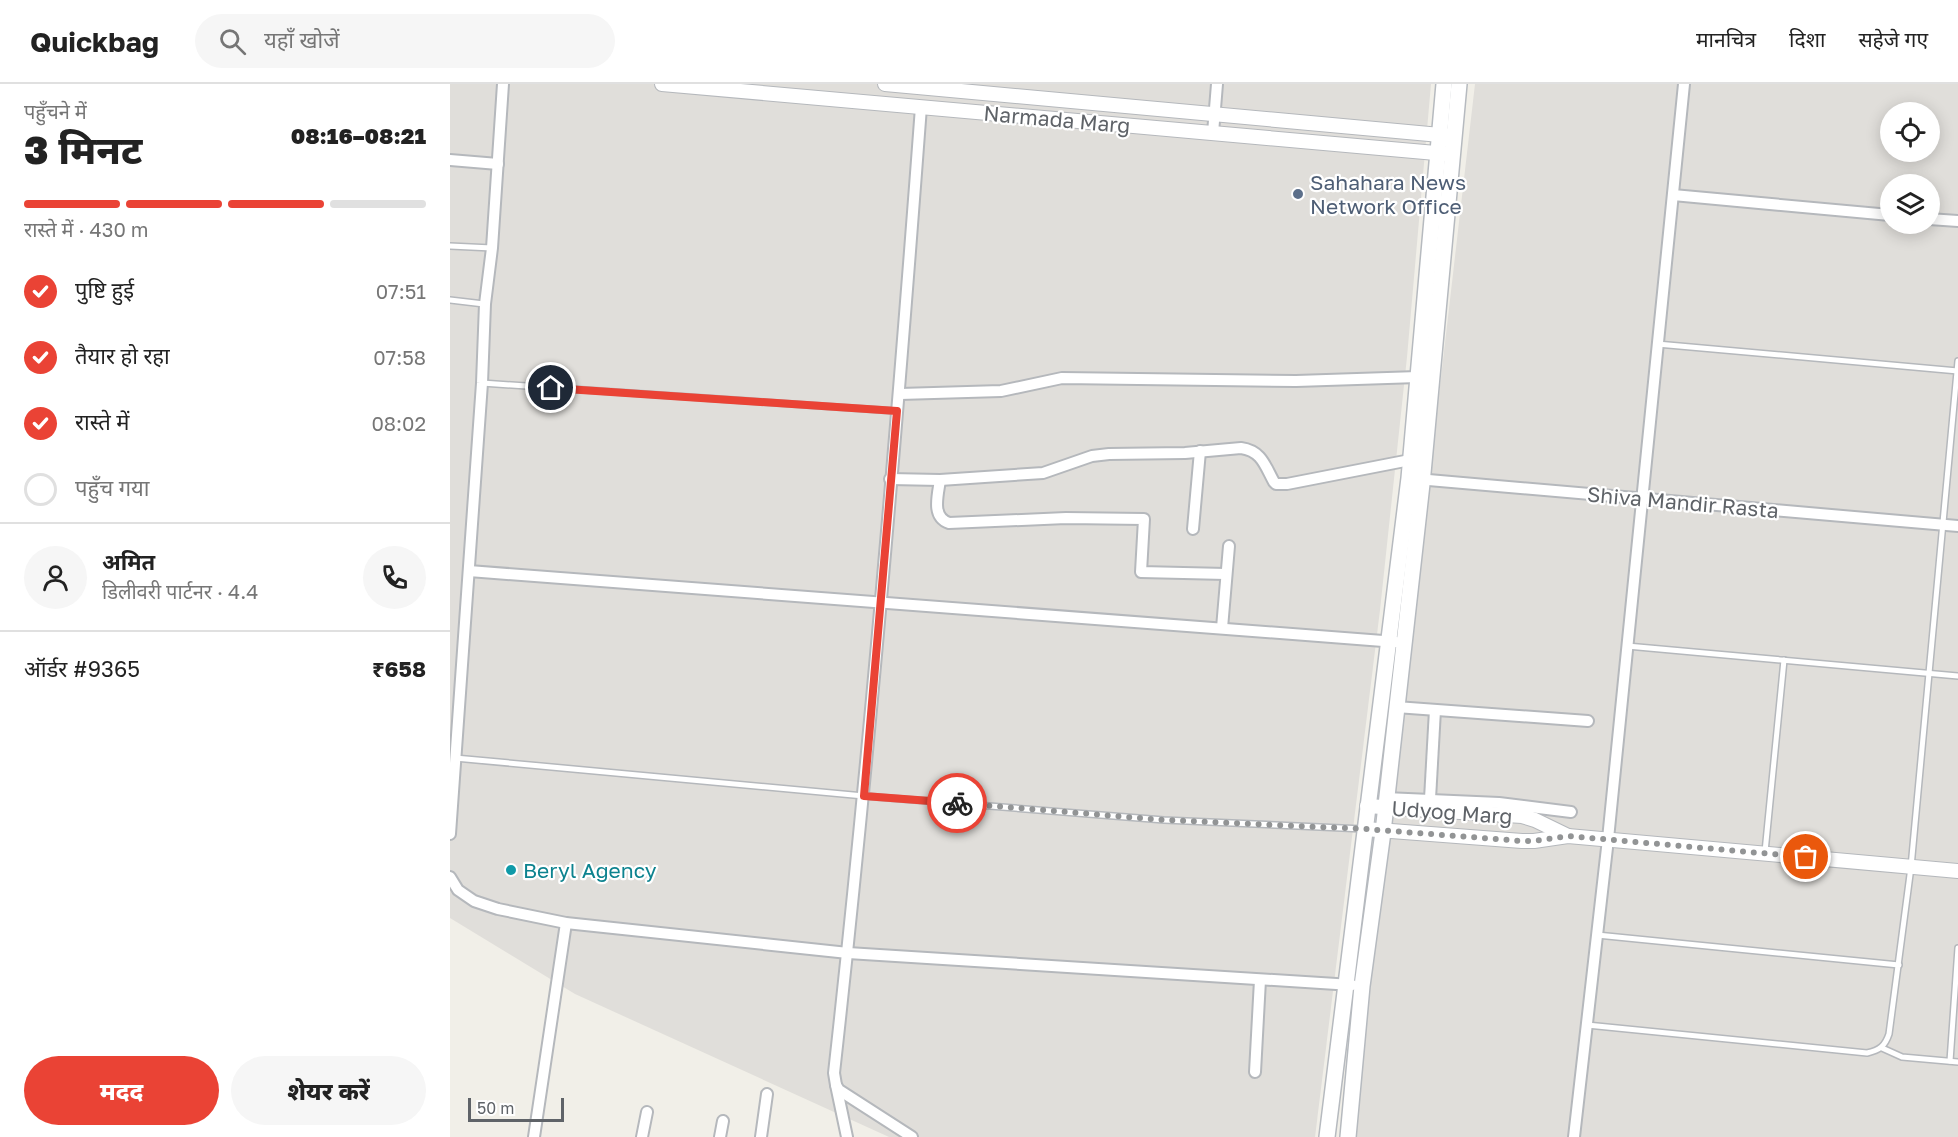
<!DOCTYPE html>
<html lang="hi">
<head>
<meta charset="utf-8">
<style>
  :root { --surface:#fff; --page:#f6f6f6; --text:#222; --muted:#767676; --line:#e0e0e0; --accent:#ea4335 }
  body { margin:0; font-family:"Golos Text","Noto Sans Devanagari",sans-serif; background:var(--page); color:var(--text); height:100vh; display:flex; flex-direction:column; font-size:22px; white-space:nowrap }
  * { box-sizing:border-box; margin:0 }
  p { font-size:20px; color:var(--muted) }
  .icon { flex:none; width:33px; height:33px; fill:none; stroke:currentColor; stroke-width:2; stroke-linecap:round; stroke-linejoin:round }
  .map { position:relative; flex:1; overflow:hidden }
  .details { display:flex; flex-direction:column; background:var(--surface); width:450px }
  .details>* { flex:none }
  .tools { position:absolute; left:1430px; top:18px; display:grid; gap:12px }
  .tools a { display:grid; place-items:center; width:60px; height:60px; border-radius:50%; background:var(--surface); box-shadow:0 3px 15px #0003; font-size:30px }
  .scale { position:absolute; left:18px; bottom:15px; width:96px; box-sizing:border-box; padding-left:6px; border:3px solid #5f6368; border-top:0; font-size:16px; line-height:21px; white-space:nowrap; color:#5f6368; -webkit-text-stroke:4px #fff; paint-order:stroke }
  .pin { position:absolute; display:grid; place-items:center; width:51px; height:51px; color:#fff; margin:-26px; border:3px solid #fff; border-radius:50%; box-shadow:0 2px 6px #0007 }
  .courier { position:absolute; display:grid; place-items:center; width:60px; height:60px; margin:-30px; border:4px solid #ea4335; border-radius:50%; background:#fff; color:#222; box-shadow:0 2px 8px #0007 }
  .summary em { font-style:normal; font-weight:800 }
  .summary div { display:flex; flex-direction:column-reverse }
  .summary { display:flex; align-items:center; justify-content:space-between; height:102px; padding:0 24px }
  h1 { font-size:39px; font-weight:800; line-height:45px }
  .bar { display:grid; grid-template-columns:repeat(4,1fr); gap:9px 6px; align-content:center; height:72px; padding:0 24px }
  .bar i { height:8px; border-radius:4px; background:var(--line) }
  .bar .active { background:var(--accent) }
  .bar p { grid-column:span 4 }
  .line { display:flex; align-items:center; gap:15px; padding:0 24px; border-top:2px solid var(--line) }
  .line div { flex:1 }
  .round { display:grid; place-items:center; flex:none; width:63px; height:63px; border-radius:32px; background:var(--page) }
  ol { padding:0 24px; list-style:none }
  li { display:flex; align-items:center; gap:18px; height:66px }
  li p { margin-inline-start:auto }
  li .icon { padding:6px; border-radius:50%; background:var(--accent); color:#fff; stroke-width:4 }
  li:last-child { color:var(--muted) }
  li i { width:33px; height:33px; border:3px solid var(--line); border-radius:50% }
  .primary-button { display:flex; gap:12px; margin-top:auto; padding:12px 24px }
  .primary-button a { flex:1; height:69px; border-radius:36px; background:var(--accent); color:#fff; font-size:24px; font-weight:800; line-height:69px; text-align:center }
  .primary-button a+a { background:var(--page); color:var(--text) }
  header { display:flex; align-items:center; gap:36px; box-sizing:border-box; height:84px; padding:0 30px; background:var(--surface); border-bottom:2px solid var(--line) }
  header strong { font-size:28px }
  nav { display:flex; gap:33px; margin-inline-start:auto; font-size:21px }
  .search { width:420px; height:54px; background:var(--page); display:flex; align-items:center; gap:15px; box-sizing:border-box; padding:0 21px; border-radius:33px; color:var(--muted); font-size:22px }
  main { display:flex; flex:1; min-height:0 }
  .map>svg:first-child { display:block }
</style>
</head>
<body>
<header>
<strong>Quickbag</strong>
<div class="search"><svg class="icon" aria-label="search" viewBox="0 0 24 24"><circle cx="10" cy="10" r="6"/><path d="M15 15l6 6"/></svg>यहाँ खोजें</div>
<nav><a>मानचित्र</a><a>दिशा</a><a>सहेजे गए</a></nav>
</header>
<main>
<section class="details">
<div class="summary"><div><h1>3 मिनट</h1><p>पहुँचने में</p></div><em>08:16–08:21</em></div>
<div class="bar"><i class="active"></i><i class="active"></i><i class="active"></i><i></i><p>रास्ते में · 430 m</p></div>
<ol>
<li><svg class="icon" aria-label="check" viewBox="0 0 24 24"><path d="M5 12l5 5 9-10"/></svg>पुष्टि हुई<p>07:51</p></li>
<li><svg class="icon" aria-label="check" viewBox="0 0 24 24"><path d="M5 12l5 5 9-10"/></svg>तैयार हो रहा<p>07:58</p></li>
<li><svg class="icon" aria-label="check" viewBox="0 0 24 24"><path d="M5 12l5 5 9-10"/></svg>रास्ते में<p>08:02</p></li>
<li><i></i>पहुँच गया</li>
</ol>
<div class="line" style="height:108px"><a class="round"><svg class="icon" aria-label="person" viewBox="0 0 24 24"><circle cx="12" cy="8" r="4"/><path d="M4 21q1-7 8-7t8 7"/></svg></a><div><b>अमित</b><p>डिलीवरी पार्टनर · 4.4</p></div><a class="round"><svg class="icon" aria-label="phone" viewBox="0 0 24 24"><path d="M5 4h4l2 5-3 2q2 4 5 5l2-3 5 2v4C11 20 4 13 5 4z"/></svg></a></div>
<div class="line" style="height:78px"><div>ऑर्डर #9365</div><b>₹658</b></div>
<div class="primary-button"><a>मदद</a><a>शेयर करें</a></div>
</section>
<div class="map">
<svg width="1508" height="1053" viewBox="0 0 1508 1053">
  <rect width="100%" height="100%" fill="#f1efe8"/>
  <g fill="#e0deda" fill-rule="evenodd">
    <path d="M0,0H981L957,273L930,526L865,1053H439L125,910L0,834Z"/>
    <path d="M1025,0H1508V1053H903ZM1440,28H1479V68H1440ZM1440,100H1479V140H1440Z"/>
  </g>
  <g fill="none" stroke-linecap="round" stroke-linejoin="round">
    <g stroke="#b5b8bc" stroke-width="8">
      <g id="service">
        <path d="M0,162L42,164"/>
        <path d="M0,216L34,220"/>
        <path d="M1207,260L1508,287"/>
        <path d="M32,299L446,327"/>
        <path d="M1177,562L1508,592"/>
        <path d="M5,674L414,712L714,736L914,745"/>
        <path d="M1315,768L1334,576"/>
        <path d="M1147,851L1449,881"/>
        <path d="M1137,941L1417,969C1430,966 1435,962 1439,950L1461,783L1508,277"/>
        <path d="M1432,964L1452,973L1508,978"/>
        <path d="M1500,977L1508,864"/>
      </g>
    </g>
    <g stroke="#b5b8bc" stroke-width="14">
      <g id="minor">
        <path d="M763,49L767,0"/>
        <path d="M0,76L48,80"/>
        <path d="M1223,111L1440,131"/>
        <path d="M1479,135L1508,137"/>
        <path d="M450,310L551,307L612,294L846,297L968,293"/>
        <path d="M440,395L490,396L593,389L642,372L659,370L735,369L791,364C812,367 815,382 824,398L826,400H837L960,376"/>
        <path d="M967,395L1508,442"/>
        <path d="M490,396C488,411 481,433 499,439L616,434L694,435L691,488L776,490"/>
        <path d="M743,445L750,367"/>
        <path d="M19,487L946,558"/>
        <path d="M772,544L779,462"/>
        <path d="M946,623L1138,637"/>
        <path d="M935,714L1049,719L1121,728"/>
        <path d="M980,715L985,626"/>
        <path d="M0,750L32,299L35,220L42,164L53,0"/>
        <path d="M0,793L8,806L24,817L48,825L116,839L398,869L902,901"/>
        <path d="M805,988L810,896"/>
        <path d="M386,1001L397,1053"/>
        <path d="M84,1053L116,839"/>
        <path d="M192,1053L197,1028"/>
        <path d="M270,1053L273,1037"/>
        <path d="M311,1053L317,1010"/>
        <path d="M462,1053L389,1006L386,1001L384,989C420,667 447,345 471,23"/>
        <path d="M1124,1053L1158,755L1234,0"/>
      </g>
    </g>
    <g stroke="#b5b8bc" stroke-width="16">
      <g id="tertiary">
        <path d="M212,0L997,70"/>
        <path d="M435,0L1001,52"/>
        <path d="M917,722L1072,732L1085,736L1118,752"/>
        <path d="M915,745L1072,757H1084L1118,752L1508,787"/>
      </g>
    </g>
    <g stroke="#b6babf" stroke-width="18">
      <g id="secondary">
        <path d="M877,1053L959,394L994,0"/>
        <path d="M898,1053L912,902L933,748L972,400L1009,0"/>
      </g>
    </g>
    <use href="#service" stroke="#fff" stroke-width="5"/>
    <use href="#minor" stroke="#fff" stroke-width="10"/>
    <use href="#tertiary" stroke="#fff" stroke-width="14"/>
    <use href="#secondary" stroke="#fff" stroke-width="15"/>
  </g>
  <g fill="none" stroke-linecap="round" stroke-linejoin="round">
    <path stroke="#929495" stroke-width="6" stroke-dasharray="0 10.8" d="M507,719L714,736L915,745L1072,757H1084L1118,752L1356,773"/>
    <path stroke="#ea4335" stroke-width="8" d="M101,304L447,327L414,712L507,719"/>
  </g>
  <circle fill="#5c6f8a" stroke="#fff" stroke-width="2" cx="848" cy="110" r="6"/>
  <circle fill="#0f9aa8" stroke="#fff" stroke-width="2" cx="61" cy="786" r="6"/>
  <g text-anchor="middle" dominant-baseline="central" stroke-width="4.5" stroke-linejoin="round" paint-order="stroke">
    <g font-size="21" fill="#5f6368" stroke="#fff">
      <text transform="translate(607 35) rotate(5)">Narmada Marg</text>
      <text transform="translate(1233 418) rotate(5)">Shiva Mandir Rasta</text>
      <text transform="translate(1002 728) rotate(4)">Udyog Marg</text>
    </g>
    <g font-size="21" fill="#4e5e75" stroke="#fff" text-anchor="start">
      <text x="860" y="98">Sahahara News<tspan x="860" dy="24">Network Office</tspan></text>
    </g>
    <g font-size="21" fill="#0d838f" stroke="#fff" text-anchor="start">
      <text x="73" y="786">Beryl Agency</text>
    </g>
  </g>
</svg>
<div class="tools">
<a><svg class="icon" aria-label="locate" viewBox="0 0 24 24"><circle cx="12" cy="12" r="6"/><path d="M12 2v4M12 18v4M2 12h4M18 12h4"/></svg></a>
<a><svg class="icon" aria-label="layers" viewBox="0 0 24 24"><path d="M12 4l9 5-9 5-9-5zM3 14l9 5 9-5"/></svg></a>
</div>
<div class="scale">50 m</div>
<div class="pin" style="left:1356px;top:773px;background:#ea580c"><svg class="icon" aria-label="bag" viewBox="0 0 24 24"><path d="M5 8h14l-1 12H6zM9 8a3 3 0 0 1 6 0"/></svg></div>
<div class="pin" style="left:101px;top:304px;background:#1f2937"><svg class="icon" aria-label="home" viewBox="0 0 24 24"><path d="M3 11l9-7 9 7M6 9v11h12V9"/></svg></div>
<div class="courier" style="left:507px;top:719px"><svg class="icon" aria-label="bike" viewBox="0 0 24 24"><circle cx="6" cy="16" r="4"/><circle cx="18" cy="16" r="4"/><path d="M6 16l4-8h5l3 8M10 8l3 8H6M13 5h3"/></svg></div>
</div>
</main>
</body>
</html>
